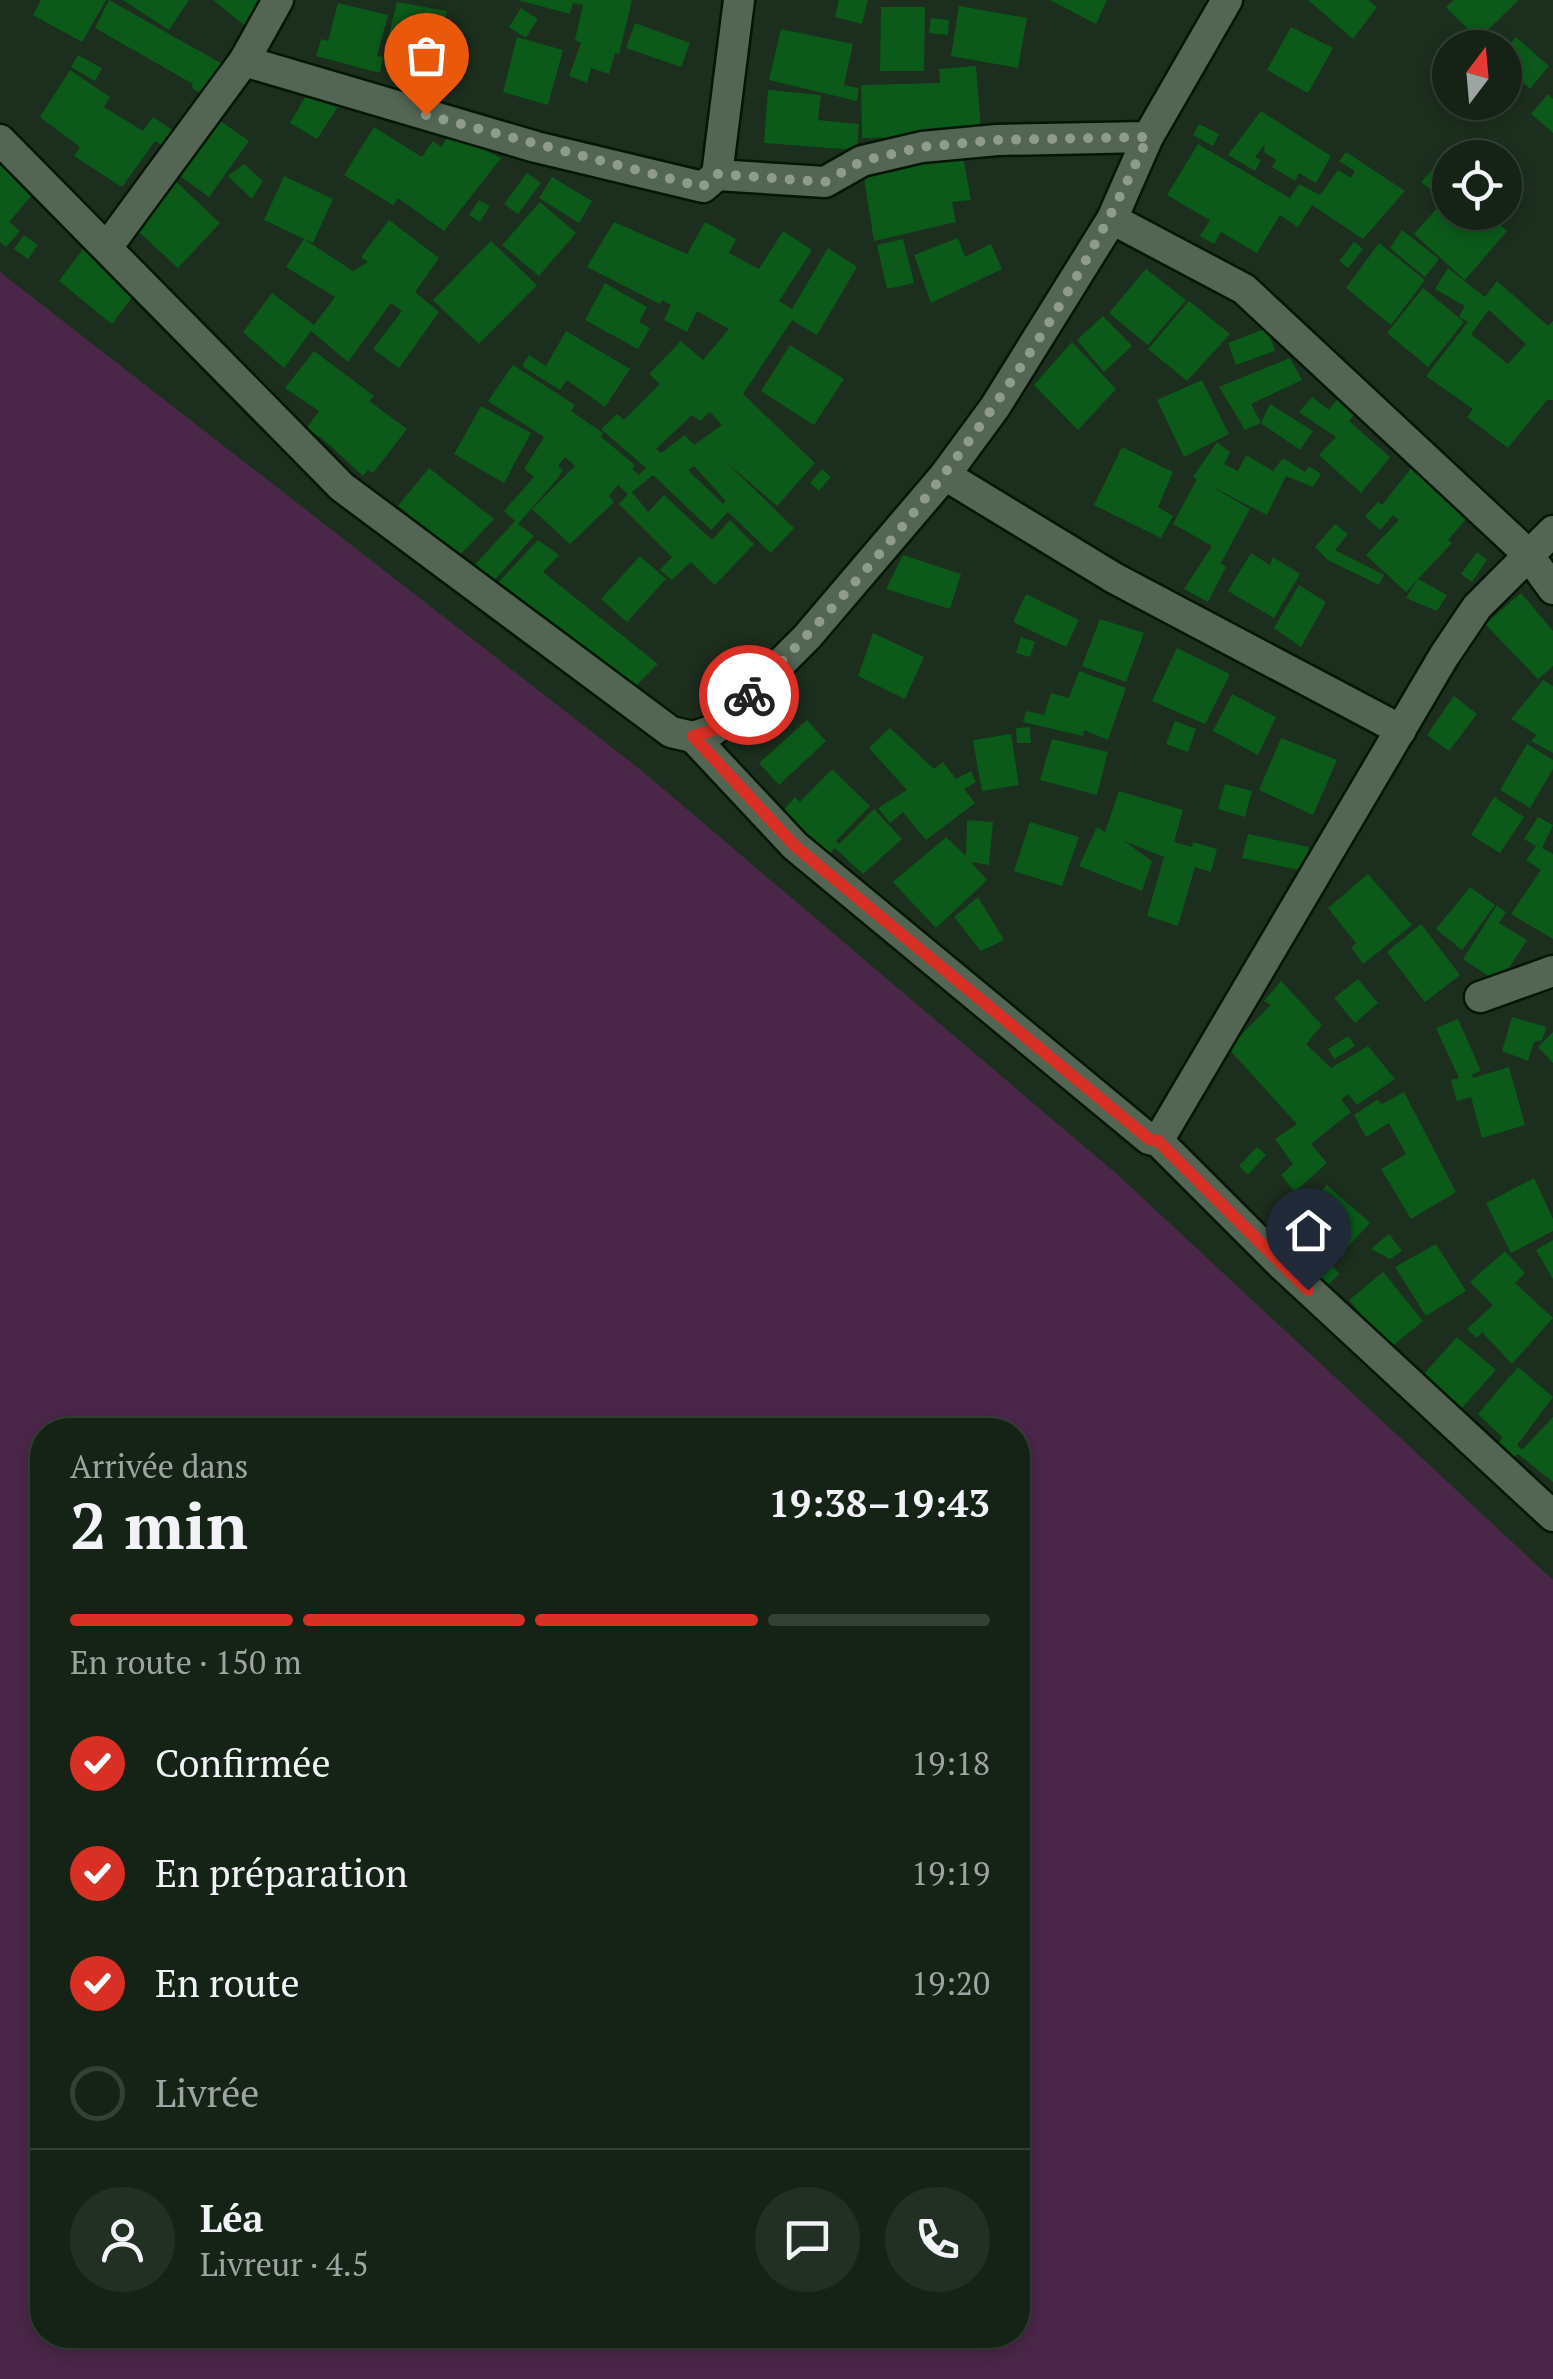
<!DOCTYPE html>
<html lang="fr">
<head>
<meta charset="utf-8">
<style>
  :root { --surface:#152216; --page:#222f23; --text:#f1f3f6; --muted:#9da4a1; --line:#343f35; --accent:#d93025 }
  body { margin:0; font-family:"PT Serif",serif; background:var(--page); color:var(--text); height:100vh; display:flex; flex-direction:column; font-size:38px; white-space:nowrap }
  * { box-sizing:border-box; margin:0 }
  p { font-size:32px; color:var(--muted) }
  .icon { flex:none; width:55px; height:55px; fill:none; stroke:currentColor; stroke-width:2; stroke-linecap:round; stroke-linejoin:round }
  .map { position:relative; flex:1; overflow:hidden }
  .side { position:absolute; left:30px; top:1418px; width:1000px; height:930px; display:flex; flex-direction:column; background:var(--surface); border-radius:40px; box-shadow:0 5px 15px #0003,0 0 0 2px var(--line) }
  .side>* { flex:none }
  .needle { width:65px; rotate:16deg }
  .fabs { position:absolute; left:1432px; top:30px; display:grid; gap:20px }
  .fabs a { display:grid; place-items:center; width:90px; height:90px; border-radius:50%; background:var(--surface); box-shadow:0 5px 15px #0003,0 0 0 2px var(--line); font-size:50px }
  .pin { position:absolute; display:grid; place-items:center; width:85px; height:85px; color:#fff; margin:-102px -42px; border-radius:50% 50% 50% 0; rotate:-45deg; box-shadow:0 0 10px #0007 }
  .pin .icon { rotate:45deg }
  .courier { position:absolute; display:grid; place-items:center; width:100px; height:100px; margin:-50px; border:8px solid #d93025; border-radius:50%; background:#fff; color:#222; box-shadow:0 2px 12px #0007 }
  .head em { font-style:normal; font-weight:700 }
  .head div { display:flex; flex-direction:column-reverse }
  .head { display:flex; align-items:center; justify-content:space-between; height:170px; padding:0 40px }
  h1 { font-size:65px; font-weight:700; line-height:75px }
  .bar { display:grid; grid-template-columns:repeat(4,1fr); gap:15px 10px; align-content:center; height:120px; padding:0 40px }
  .bar i { height:12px; border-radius:8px; background:var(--line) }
  .bar .current { background:var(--accent) }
  .bar p { grid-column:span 4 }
  .line { display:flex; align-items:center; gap:25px; padding:0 40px; border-top:2px solid var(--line) }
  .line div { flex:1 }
  .round { display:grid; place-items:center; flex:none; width:105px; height:105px; border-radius:52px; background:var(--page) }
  ol { padding:0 40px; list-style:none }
  li { display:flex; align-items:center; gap:30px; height:110px }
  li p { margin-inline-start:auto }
  li .icon { padding:10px; border-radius:50%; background:var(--accent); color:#fff; stroke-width:4 }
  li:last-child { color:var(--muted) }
  li i { width:55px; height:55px; border:5px solid var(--line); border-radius:50% }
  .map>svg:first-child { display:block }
</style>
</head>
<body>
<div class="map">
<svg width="1553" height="2379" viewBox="0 0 1553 2379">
  <rect width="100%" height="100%" fill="#1c2e1d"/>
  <path fill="#4a2648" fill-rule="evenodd" d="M0,272L641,770L1118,1175L1553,1580V2379H0ZM42,1430H1018V2335H42Z"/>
  <g fill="#0b5a1a" fill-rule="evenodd">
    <path d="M41,0H106L82,42L33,15Z"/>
    <path d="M109,0L226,66L205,97L192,88L193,84L95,28Z"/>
    <path d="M123,0H189L169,30Z"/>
    <path d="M213,0H260L267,6L249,29Z"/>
    <path d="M518,0H632L619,54L615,53L609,74L591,68L587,83L569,76L581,43L575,40L583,5L573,3L570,14Z"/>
    <path d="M839,0H868L862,24L835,17Z"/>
    <path d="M1050,0H1107L1096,24Z"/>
    <path d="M1308,0H1368L1377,7L1353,39Z"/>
    <path d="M1454,0H1519L1478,39L1446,7Z"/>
    <path d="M397,2L447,11L438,57L386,47Z"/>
    <path d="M338,3L388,15L377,56L383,57L380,73L316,56L321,39L328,41Z"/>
    <path d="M959,6L1027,18L1018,68L951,56Z"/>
    <path d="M881,7H925L924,71H880Z"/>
    <path d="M521,8L538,19L526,38L509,27Z"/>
    <path d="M931,18L949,20L948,35L929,33Z"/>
    <path d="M635,23L690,43L681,67L626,48Z"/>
    <path d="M1291,27L1333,48L1308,93L1267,70Z"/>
    <path d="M781,29L853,44L844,85L859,88L857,101L769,80Z"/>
    <path d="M517,37L563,50L548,105L503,92Z"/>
    <path d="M1516,37L1549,66L1530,89L1505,66V49Z"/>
    <path d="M78,55L102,68L95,81L71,67Z"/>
    <path d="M976,66L981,130L944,137L862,138L861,85L940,83L939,69Z"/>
    <path d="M70,70L110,97L104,107L143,131L153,117L183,137L173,152L155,141L122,187L74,156L80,147L40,117Z"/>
    <path d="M311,87L339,105L317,139L290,123Z"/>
    <path d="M768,90L821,95L818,120L859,124L857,150L764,143Z"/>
    <path d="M1548,94L1553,99V133L1531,114Z"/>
    <path d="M1261,111L1331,156L1316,183L1299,173L1295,181L1272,167L1276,160L1264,152L1265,144L1255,157L1261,160L1255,171L1228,155Z"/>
    <path d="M213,116L249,141L209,197L173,171Z"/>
    <path d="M1199,124L1219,134L1213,146L1193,135Z"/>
    <path d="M374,127L422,157L433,141L441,147L450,133L501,158L444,231L398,198L393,205L344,175Z"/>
    <path d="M1198,144L1290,198L1299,184L1320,195L1338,170L1351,178L1355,171L1339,161L1346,152L1405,191L1363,239L1312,205L1298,227L1280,215L1257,253L1221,232L1214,244L1200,236L1210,220L1167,195Z"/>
    <path d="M962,151L971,200L952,202L956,222L874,241L862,165Z"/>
    <path d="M0,158L39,187L9,222L20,231L6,247L0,242Z"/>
    <path d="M1439,162L1450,171V178L1435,193L1421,182Z"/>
    <path d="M244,164L263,181L252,199L228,176Z"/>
    <path d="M527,173L541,183L518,214L504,204Z"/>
    <path d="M284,176L333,199L313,243L264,220Z"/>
    <path d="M552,177L592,201L579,223L539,198Z"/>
    <path d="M172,178L220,223L178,268L129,223Z"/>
    <path d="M1450,194V212H1487L1507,231L1465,280L1414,234Z"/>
    <path d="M479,200L490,206L480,222L469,215Z"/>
    <path d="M540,202L576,233L539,276L502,245Z"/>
    <path d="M389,220L439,258L415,292L439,312L399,368L373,349L402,311L391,303L348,362L311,331L284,368L243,332L272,293L314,325L335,297L286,267L304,239L353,271L368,262L361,257Z"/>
    <path d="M614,222L687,254L705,222L736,239L729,253L759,269L783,231L812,250L779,301L792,309L828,248L857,267L817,335L792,320L743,394L815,463L777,506L724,460L794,528L771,553L728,512L711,530L653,475L632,492L648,512L664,495L712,540L730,520L754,544L715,585L691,562L672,580L660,570L672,557L619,504L628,494L618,485L609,496L614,502L570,544L532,509L575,466L565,457L558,466L563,470L558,478L518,524L534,536L489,586L470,570L515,521L504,511L534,477L524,469L544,437L488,401L513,365L575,405L571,411L603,433L601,437L635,465L632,469L639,475L646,468L601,429L617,414L624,420L660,384L649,374L681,341L703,360L729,329L697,311L687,332L664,320L671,305L662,300L660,304L587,267ZM710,412L722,425L694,445L685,435L661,453L656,449L692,415L700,421ZM694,466L726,501L723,504L688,470Z"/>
    <path d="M1402,230L1439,259L1425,277L1390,248Z"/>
    <path d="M24,235L38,245L28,259L14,249Z"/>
    <path d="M958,238L965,257L991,244L1002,269L931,303L914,255Z"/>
    <path d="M903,239L914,283L887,289L877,245Z"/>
    <path d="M89,241L143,283L112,324L59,281Z"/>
    <path d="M491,241L537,285L479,344L433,300Z"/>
    <path d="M1354,242L1363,249L1348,268L1339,261Z"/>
    <path d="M1379,243L1425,280L1391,325L1346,288Z"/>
    <path d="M1448,268L1485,297L1497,281L1548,326L1553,321V400H1547L1508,448L1467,417L1473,409L1426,376L1468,322L1459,317L1465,306L1435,289ZM1489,310L1526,344L1508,364L1471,334Z"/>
    <path d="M1146,269L1186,300L1148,345L1109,313Z"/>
    <path d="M605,283L647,307L639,322L650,328L638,349L585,320Z"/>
    <path d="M1423,288L1464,322L1428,367L1387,333Z"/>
    <path d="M1189,301L1230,334L1187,381L1148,349Z"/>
    <path d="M1103,316L1132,346L1104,372L1077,340Z"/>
    <path d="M1267,328L1275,351L1236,365L1228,343Z"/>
    <path d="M566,331L630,369L605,407L567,380L560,390L522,366L529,355L546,366Z"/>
    <path d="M1072,342L1116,389L1078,430L1034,385Z"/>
    <path d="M790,345L844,379L814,425L761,391Z"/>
    <path d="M314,351L374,396L369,401L407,429L373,473L368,470L363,476L322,438L306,429L319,411L285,388Z"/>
    <path d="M1290,358L1302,380L1251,404L1261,423L1245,430L1219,387Z"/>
    <path d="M1202,380L1229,434L1184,457L1157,400Z"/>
    <path d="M1343,392L1361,406L1349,421L1390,457L1361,493L1319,455L1336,437L1299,412L1312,397L1329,410Z"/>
    <path d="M1270,404L1313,431L1300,450L1261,423Z"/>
    <path d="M481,406L531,433L504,483L454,454Z"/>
    <path d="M1217,442L1230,452L1224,464L1238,471L1246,455L1273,471L1283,458L1305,472L1309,466L1321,474L1313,487L1286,476L1267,515L1209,485L1250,509L1221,563L1226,567L1208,602L1184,589L1212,546L1173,524L1197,479L1193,477Z"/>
    <path d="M1122,447L1173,472L1158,507L1173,516L1161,538L1094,505Z"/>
    <path d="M1416,462L1472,512L1448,540L1452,543L1406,592L1366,555L1399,520L1393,515L1380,530L1365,516L1378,502L1382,505Z"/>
    <path d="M429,468L494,519L460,555L398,506Z"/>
    <path d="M822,469L831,477L819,491L810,483Z"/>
    <path d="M1335,524L1348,534L1335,550L1384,575L1379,585L1328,560L1315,547Z"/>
    <path d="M538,540L559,555L543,572L658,664L634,688L494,587Z"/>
    <path d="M1477,552L1487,560L1472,582L1461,574Z"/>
    <path d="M1251,553L1270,565L1273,557L1300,574L1274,618L1228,591Z"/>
    <path d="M903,555L961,574L950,609L886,589Z"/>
    <path d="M640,556L666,579L627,622L601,599Z"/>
    <path d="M1418,579L1447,595L1437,611L1406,598Z"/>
    <path d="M1299,585L1326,602L1301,647L1274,628Z"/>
    <path d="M1521,593L1553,631V666L1538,679L1485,624Z"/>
    <path d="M1026,594L1079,620L1066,647L1013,622Z"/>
    <path d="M1100,619L1144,633L1126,682L1082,666Z"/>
    <path d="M873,633L924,657L905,699L858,676Z"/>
    <path d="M1021,637L1035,642L1030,657L1016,653Z"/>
    <path d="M1177,648L1230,674L1205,724L1152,701Z"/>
    <path d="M1079,671L1126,688L1108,740L1084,730L1083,736L1023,722L1026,711L1044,715L1051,693L1069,698Z"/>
    <path d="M1543,680L1553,686V753L1531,741L1537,735L1511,719Z"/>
    <path d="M1232,694L1276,717L1258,755L1213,731Z"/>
    <path d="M1454,696L1477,714L1449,751L1427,735Z"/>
    <path d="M807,720L826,741L779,785L759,763Z"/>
    <path d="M1175,721L1196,729L1188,752L1166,744Z"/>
    <path d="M1030,727L1031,743H1017L1016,728Z"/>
    <path d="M890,728L934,769L943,762L956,779L971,771L976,782L964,789L975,803L926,840L903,812L890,823L878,808L907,790L869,748Z"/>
    <path d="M1011,734L1019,785L982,791L973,740Z"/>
    <path d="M1281,738L1337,760L1313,815L1259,790Z"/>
    <path d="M1052,739L1108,752L1097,795L1040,780Z"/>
    <path d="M1527,744L1553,760V769L1530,808L1500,790Z"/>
    <path d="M832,769L870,806L836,841L839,844L874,809L902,839L863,874L835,848L829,854L782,812L795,797L800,802Z"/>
    <path d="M1225,784L1252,791L1245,817L1218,809Z"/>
    <path d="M1119,791L1183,810L1174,842L1192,847L1193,842L1217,849L1211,872L1195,867L1178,926L1147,916L1164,857L1124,841L1152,861L1142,891L1079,866L1097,827L1105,832Z"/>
    <path d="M1494,797L1524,817L1500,853L1471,835Z"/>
    <path d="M1538,817L1553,825L1542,848L1553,854V939L1511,914L1541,870L1526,860L1536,846L1524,839Z"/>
    <path d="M967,820L993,822L989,865L971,862L987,880L936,928L893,882L946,837L966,856Z"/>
    <path d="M1030,822L1079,837L1062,886L1014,871Z"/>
    <path d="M1248,834L1309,847L1304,871L1242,858Z"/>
    <path d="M1368,874L1412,925L1363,964L1351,947L1356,943L1328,908Z"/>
    <path d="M1470,887L1495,905L1462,950L1436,929Z"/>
    <path d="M978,897L1004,940L981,951L954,917Z"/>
    <path d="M1497,905L1506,912L1499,923L1527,940L1499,983L1463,959Z"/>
    <path d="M1421,924L1460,975L1425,1002L1387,952Z"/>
    <path d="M1358,979L1378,1003L1355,1023L1334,998Z"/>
    <path d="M1281,981L1322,1025L1306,1044L1331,1068L1368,1046L1395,1079L1357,1105L1348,1094L1341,1100L1351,1112L1311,1144L1327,1163L1295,1192L1281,1175L1293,1164L1275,1139L1297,1124L1228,1048L1271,1005L1264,1001Z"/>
    <path d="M1512,1017L1547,1027L1542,1040L1534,1042L1528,1061L1502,1051Z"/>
    <path d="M1458,1019L1481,1071L1472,1074L1473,1078L1509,1067L1525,1125L1482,1138L1471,1097L1457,1101L1451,1080L1459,1078L1436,1028Z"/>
    <path d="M1553,1032V1063L1538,1047Z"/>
    <path d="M1348,1036L1355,1046L1334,1059L1328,1049Z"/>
    <path d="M1404,1092L1456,1192L1411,1219L1381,1169L1406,1154L1389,1123L1366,1137L1354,1115L1377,1100L1382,1104Z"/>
    <path d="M1257,1147L1266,1155L1248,1175L1239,1166Z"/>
    <path d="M1534,1178L1553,1219V1231L1511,1253L1486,1203Z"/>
    <path d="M1327,1185L1370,1223L1332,1264L1339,1274L1327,1286L1302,1267L1314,1252L1287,1229Z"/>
    <path d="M1389,1234L1402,1251L1390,1259L1371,1249Z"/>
    <path d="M1553,1240V1279L1536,1250Z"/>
    <path d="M1436,1244L1466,1291L1426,1316L1395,1267Z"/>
    <path d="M1505,1251L1525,1273L1515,1283L1553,1318L1512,1364L1482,1332L1477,1338L1467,1329L1493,1305L1470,1282Z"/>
    <path d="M1383,1272L1423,1321L1390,1348L1349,1300Z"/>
    <path d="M1457,1337L1496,1370L1460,1410L1422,1376Z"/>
    <path d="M1518,1367L1553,1397L1517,1445L1522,1450L1553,1417V1482L1518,1454L1503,1468L1488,1453L1503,1438L1478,1414Z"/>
  </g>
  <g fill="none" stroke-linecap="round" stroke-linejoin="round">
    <g stroke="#051606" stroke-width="35">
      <g id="minor">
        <path d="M244,61L536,147L703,187L717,175L739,0"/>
        <path d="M0,140L342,487L671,732L693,737L714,730L807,637L945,475L995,407L1112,219L1148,137L1227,0"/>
        <path d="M717,175L825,182L862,161L922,147L997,140L1148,137"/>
        <path d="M1112,219L1244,289L1527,553L1553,589"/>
        <path d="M108,246L244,61L278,0"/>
        <path d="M945,475L1114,578L1401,730"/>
        <path d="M693,737L795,846L1149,1139L1158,1141L1280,1263L1553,1516"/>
        <path d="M1480,997L1553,971"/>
        <path d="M1158,1141L1444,656L1477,607L1553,531"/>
      </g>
    </g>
    <use href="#minor" stroke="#526653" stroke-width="30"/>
  </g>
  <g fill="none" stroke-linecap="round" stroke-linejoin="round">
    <path stroke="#8e9b8d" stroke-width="10" stroke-dasharray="0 18" d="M426,115L702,187L717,174L825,182L862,161L922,147L997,140L1148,137C1054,347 911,533 749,695"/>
    <path stroke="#d93025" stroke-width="12" d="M749,695L714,730L693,736L795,846L1149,1139L1158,1141L1308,1290"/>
  </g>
</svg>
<div class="fabs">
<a><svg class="needle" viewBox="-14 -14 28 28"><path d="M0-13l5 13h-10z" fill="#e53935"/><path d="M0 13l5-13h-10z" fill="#9da4a1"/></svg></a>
<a><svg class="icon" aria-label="locate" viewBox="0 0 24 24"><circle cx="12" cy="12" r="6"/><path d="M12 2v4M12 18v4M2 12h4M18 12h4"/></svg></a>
</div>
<div class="pin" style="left:426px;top:115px;background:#ea580c"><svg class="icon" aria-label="bag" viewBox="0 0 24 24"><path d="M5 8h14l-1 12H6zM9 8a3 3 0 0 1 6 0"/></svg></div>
<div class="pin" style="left:1308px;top:1290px;background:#1f2937"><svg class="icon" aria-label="home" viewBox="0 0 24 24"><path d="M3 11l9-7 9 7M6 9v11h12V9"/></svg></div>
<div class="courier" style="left:749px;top:695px"><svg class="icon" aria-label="bike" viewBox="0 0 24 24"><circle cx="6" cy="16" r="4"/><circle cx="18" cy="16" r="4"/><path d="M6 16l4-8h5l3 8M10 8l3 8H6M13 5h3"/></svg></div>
<section class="side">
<div class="head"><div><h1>2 min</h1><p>Arrivée dans</p></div><em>19:38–19:43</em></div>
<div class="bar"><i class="current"></i><i class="current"></i><i class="current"></i><i></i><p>En route · 150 m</p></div>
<ol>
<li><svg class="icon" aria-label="check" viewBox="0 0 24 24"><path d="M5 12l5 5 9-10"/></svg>Confirmée<p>19:18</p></li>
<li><svg class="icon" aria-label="check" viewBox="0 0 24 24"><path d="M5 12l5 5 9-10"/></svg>En préparation<p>19:19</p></li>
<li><svg class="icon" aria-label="check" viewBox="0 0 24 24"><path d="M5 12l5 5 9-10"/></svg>En route<p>19:20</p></li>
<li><i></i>Livrée</li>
</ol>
<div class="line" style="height:180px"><a class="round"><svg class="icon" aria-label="person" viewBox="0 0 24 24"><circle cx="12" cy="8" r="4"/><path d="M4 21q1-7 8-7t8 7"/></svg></a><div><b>Léa</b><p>Livreur · 4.5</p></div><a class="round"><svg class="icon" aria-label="chat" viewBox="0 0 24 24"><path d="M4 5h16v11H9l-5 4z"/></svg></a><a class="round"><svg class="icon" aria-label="phone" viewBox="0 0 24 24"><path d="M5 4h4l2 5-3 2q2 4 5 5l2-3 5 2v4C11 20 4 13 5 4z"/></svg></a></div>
</section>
</div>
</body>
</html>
